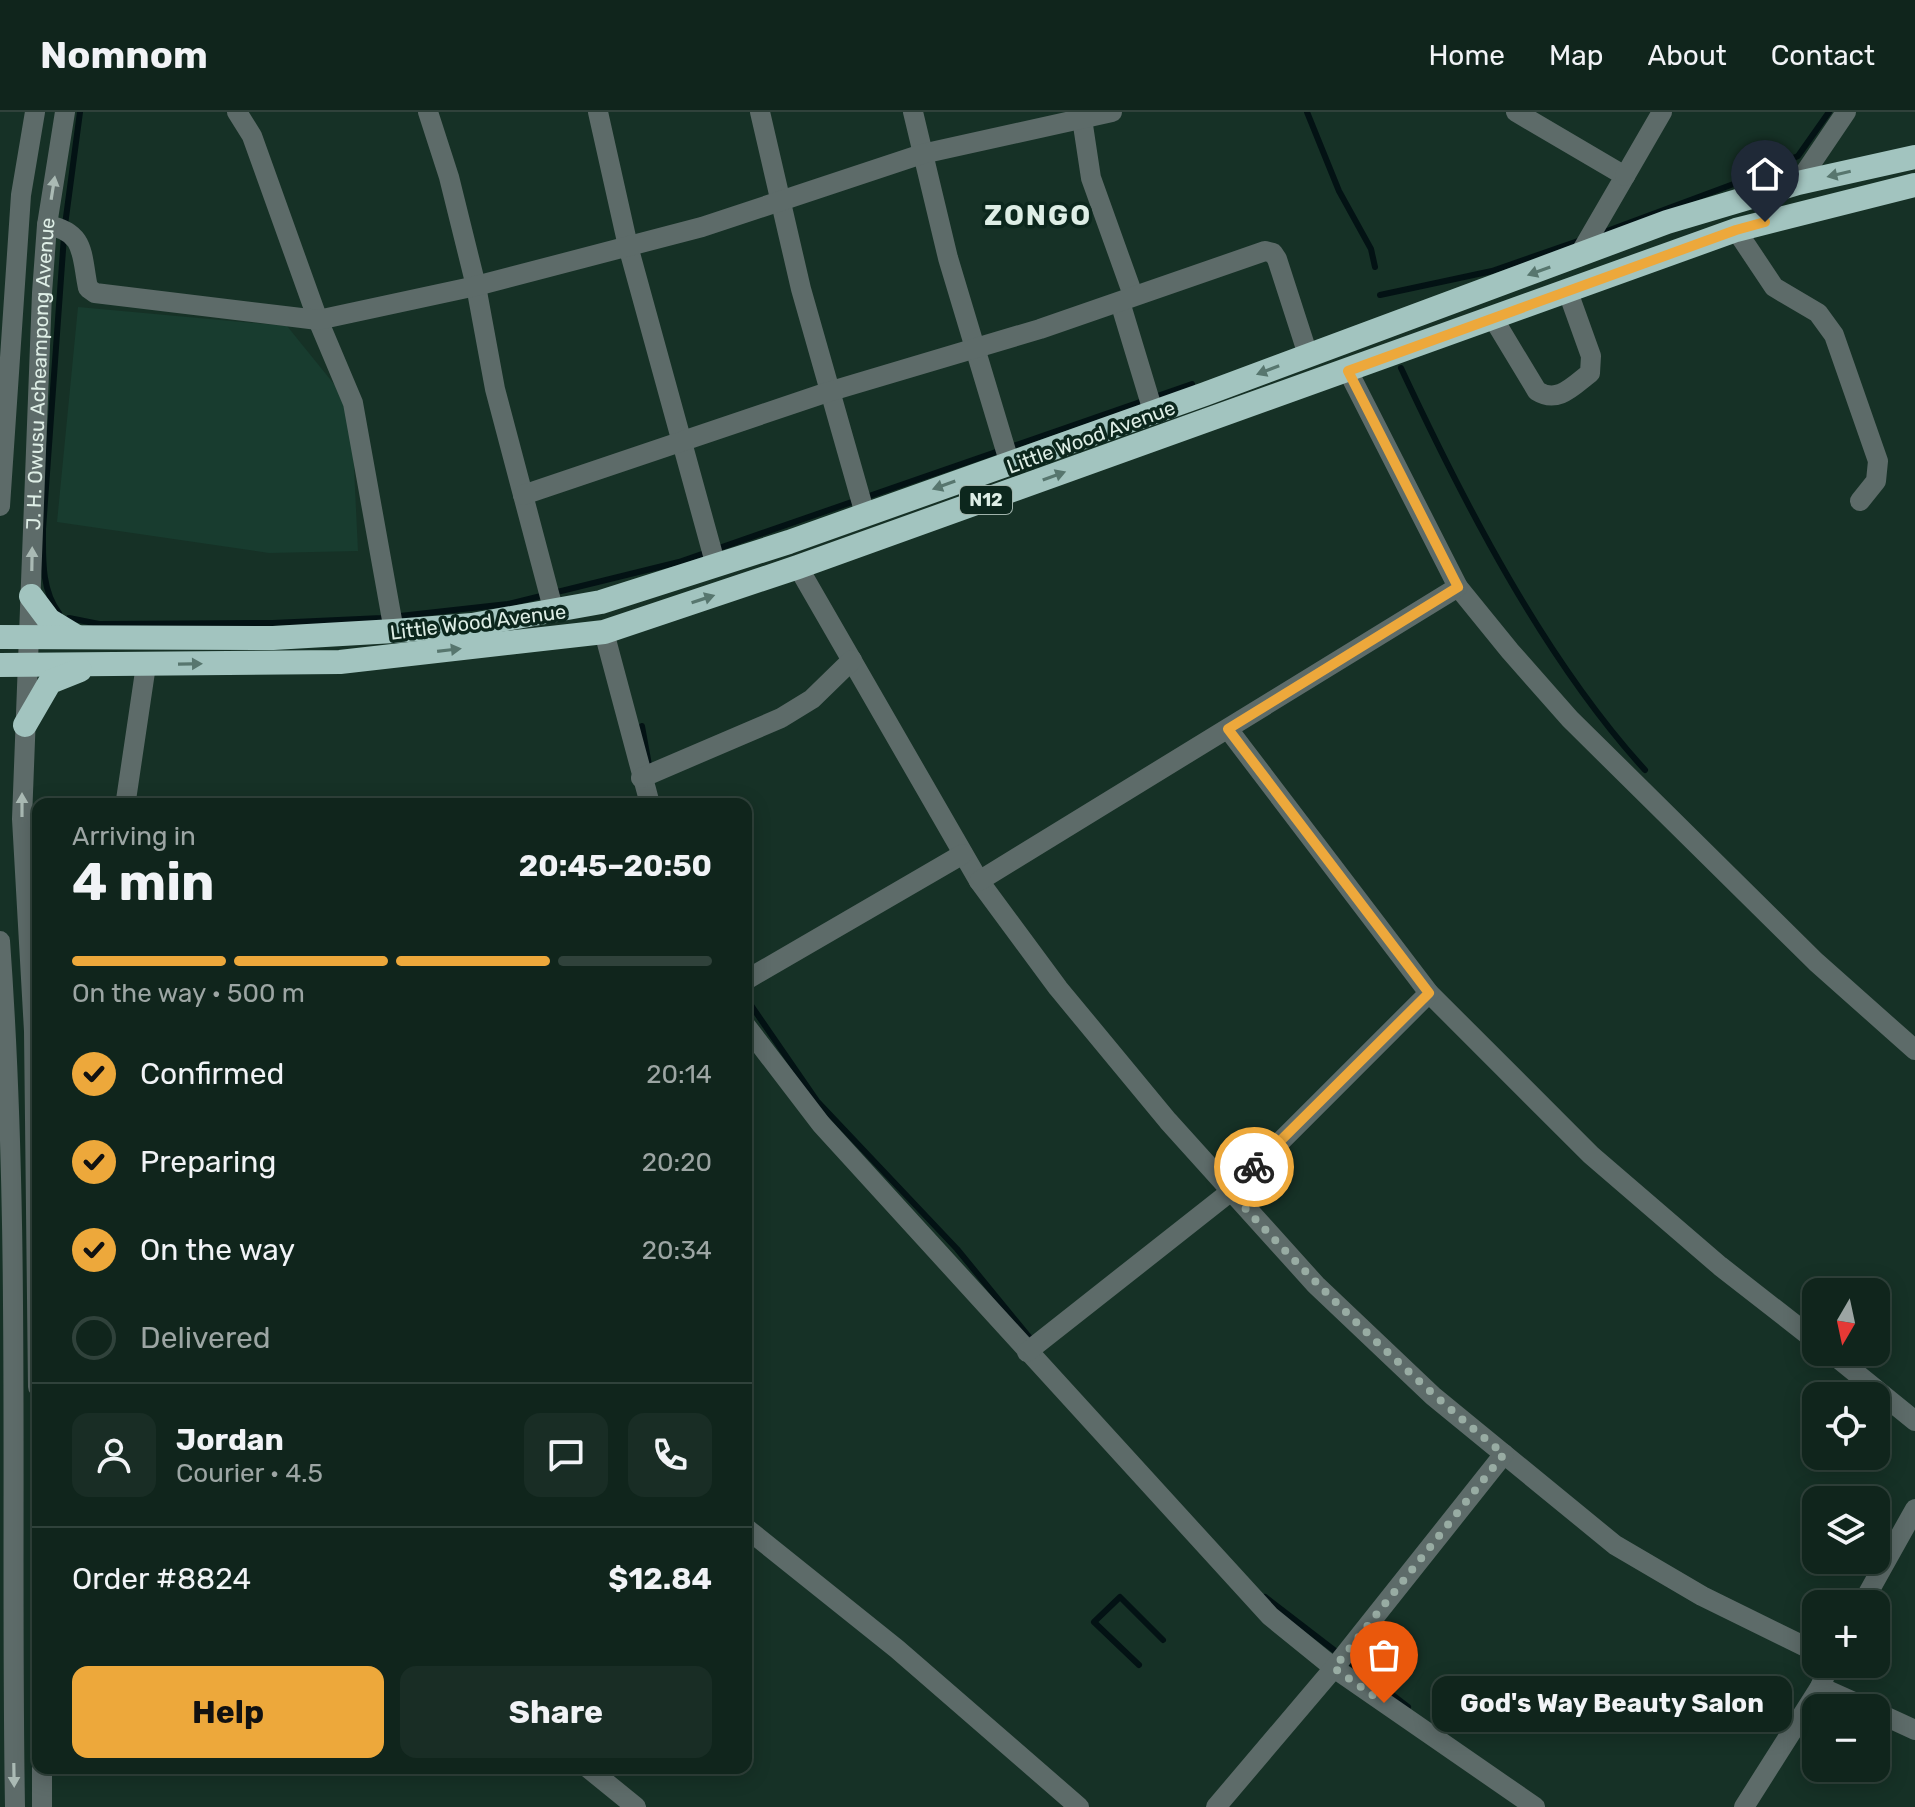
<!DOCTYPE html>
<html lang="en">
<head>
<meta charset="utf-8">
<style>
  :root { --surface:#10251c; --page:#192d25; --text:#f1f3f6; --muted:#9ca5a3; --line:#30423b; --accent:#eda83b }
  body { margin:0; font-family:Rubik,sans-serif; background:var(--page); color:var(--text); height:100vh; display:flex; flex-direction:column; font-size:30px; white-space:nowrap }
  * { box-sizing:border-box; margin:0 }
  p { font-size:26px; color:var(--muted) }
  .icon { flex:none; width:44px; height:44px; fill:none; stroke:currentColor; stroke-width:2; stroke-linecap:round; stroke-linejoin:round }
  .map { position:relative; flex:1; overflow:hidden }
  .details { position:absolute; left:32px; top:686px; width:720px; height:976px; display:flex; flex-direction:column; background:var(--surface); border-radius:16px; box-shadow:0 4px 20px #0003,0 0 0 2px var(--line) }
  .details>* { flex:none }
  .needle { width:52px; rotate:189deg }
  .fabs { position:absolute; left:1802px; top:1166px; display:grid; gap:16px }
  .fabs a { display:grid; place-items:center; width:88px; height:88px; border-radius:16px; background:var(--surface); box-shadow:0 4px 20px #0003,0 0 0 2px var(--line); font-size:40px }
  .pin { position:absolute; display:grid; place-items:center; width:68px; height:68px; color:#fff; margin:-82px -34px; border-radius:50% 50% 50% 0; rotate:-45deg; box-shadow:0 0 8px #0007 }
  .pin .icon { rotate:45deg }
  .courier { position:absolute; display:grid; place-items:center; width:80px; height:80px; margin:-40px; border:6px solid #eda83b; border-radius:50%; background:#fff; color:#222; box-shadow:0 2px 10px #0007 }
  .bubble { position:absolute; height:56px; border-radius:16px; background:var(--surface); box-shadow:0 4px 20px #0003,0 0 0 2px var(--line); font-size:26px; font-weight:700; line-height:56px; text-align:center }
  .headline em { font-style:normal; font-weight:700 }
  .headline div { display:flex; flex-direction:column-reverse }
  .headline { display:flex; align-items:center; justify-content:space-between; height:136px; padding:0 40px }
  h1 { font-size:52px; font-weight:700; line-height:60px }
  .bar { display:grid; grid-template-columns:repeat(4,1fr); gap:12px 8px; align-content:center; height:96px; padding:0 40px }
  .bar i { height:10px; border-radius:6px; background:var(--line) }
  .bar .current { background:var(--accent) }
  .bar p { grid-column:span 4 }
  .line { display:flex; align-items:center; gap:20px; padding:0 40px; border-top:2px solid var(--line) }
  .line div { flex:1 }
  .round { display:grid; place-items:center; flex:none; width:84px; height:84px; border-radius:16px; background:var(--page) }
  ol { padding:0 40px; list-style:none }
  li { display:flex; align-items:center; gap:24px; height:88px }
  li p { margin-inline-start:auto }
  li .icon { padding:8px; border-radius:50%; background:var(--accent); color:#111; stroke-width:4 }
  li:last-child { color:var(--muted) }
  li i { width:44px; height:44px; border:4px solid var(--line); border-radius:50% }
  .button { display:flex; gap:16px; margin-top:auto; padding:16px 40px }
  .button a { flex:1; height:92px; border-radius:16px; background:var(--accent); color:#111; font-size:32px; font-weight:700; line-height:92px; text-align:center }
  .button a+a { background:var(--page); color:var(--text) }
  header { display:flex; align-items:center; gap:48px; box-sizing:border-box; height:112px; padding:0 40px; background:var(--surface); border-bottom:2px solid var(--line) }
  header strong { font-size:38px }
  nav { display:flex; gap:44px; margin-inline-start:auto; font-size:28px }
  .map>svg:first-child { display:block }
</style>
</head>
<body>
<header>
<strong>Nomnom</strong>
<nav><a>Home</a><a>Map</a><a>About</a><a>Contact</a></nav>
</header>
<div class="map">
<svg width="1915" height="1695" viewBox="0 0 1915 1695">
  <rect width="100%" height="100%" fill="#163126"/>
  <path fill="#183c2f" d="M78,195L287,214L351,293L358,439L269,441L57,410Z"/>
  <g fill="none" stroke-linecap="round" stroke-linejoin="round">
    <g stroke="#031214" stroke-width="6">
      <path d="M1307,0L1339,79L1371,137L1375,155"/>
      <path d="M65,113L80,0"/>
      <path d="M1599,122L1747,67L1798,44L1829,0"/>
      <path d="M1380,183L1492,159L1581,128"/>
      <path d="M1401,256C1464,391 1544,547 1645,658"/>
      <path d="M59,501C41,478 43,445 43,417L64,124"/>
      <path d="M69,506L99,512L273,511L382,506L508,492L679,450L1192,272"/>
      <path d="M642,614L649,653"/>
      <path d="M746,886L817,989L957,1137L1034,1231"/>
      <path d="M1265,1485L1408,1595"/>
      <path d="M1139,1553L1094,1510L1120,1485L1163,1528"/>
    </g>
    <g stroke="#5d6b69" stroke-width="20">
      <path d="M237,0L252,24L318,208L353,291L394,519"/>
      <path d="M428,0L449,65L476,174L495,277L554,500"/>
      <path d="M598,0L628,134L716,454"/>
      <path d="M760,0L801,177L865,402"/>
      <path d="M913,0L948,146L1009,349"/>
      <path d="M1081,0L1091,66L1133,183"/>
      <path d="M1516,0L1625,64L1578,145"/>
      <path d="M1625,64L1662,0"/>
      <path d="M1798,71L1846,0"/>
      <path d="M47,113C86,120 81,142 88,176L95,181L318,208L476,174L702,115L922,42L1112,0"/>
      <path d="M1736,118L1774,175L1818,201L1834,223L1878,349L1876,369L1860,389"/>
      <path d="M1120,190L1153,299"/>
      <path d="M1493,206L1537,279C1558,292 1573,274 1590,261L1591,244L1568,180"/>
      <path d="M1348,259L1458,475L1510,539L1570,607L1816,850L1915,938"/>
      <path d="M523,383L828,280L1040,217L1265,139L1273,141L1277,147L1308,243"/>
      <path d="M0,394L21,83L35,0"/>
      <path d="M798,455L979,769L1058,876L1168,1009L1316,1173L1433,1284L1615,1433L1702,1484L1816,1540"/>
      <path d="M604,520L650,692"/>
      <path d="M1228,617L1429,881L1591,1043L1720,1154L1816,1229"/>
      <path d="M641,666L781,606L812,587L852,548"/>
      <path d="M126,688L146,553"/>
      <path d="M979,769L1458,475"/>
      <path d="M0,829C21,1117 10,1407 15,1695"/>
      <path d="M746,868L963,742"/>
      <path d="M746,914L821,1012L1270,1504L1334,1556L1535,1695"/>
      <path d="M1027,1240L1230,1080L1429,881"/>
      <path d="M1830,1240L1915,1309"/>
      <path id="s1" d="M38,1275L34,919L22,707L42,181L47,113L65,0"/>
      <path d="M746,1416L897,1537L1079,1695"/>
      <path d="M1862,1492L1915,1397"/>
      <path d="M1820,1575L1867,1596"/>
      <path d="M1876,1600L1915,1618"/>
      <path d="M42,1656V1695"/>
      <path d="M588,1656L636,1695"/>
      <path d="M1216,1695L1334,1556L1504,1342"/>
      <path d="M1744,1695L1820,1575L1830,1552"/>
    </g>
    <g stroke="#a2c4bf" stroke-width="24">
      <path d="M31,484L49,508L77,525"/>
      <path d="M0,525L273,526L394,519L472,513L601,490L789,430L1205,282L1667,110L1798,71L1915,45"/>
      <path d="M0,553L340,550L604,520L798,455L1736,118L1915,73"/>
      <path d="M25,613L50,570L80,558"/>
    </g>
  </g>
  <defs><path id="oneway-solid" d="M-6-.8H1V-3.2L6.5 0L1 3.2V.8H-6Z" transform="scale(2)"/></defs>
  <g fill="#57766e">
    <use href="#oneway-solid" transform="translate(1839 62) rotate(167)"/>
    <use href="#oneway-solid" transform="translate(1539 159) rotate(160)"/>
    <use href="#oneway-solid" transform="translate(1268 258) rotate(159)"/>
    <use href="#oneway-solid" transform="translate(1054 364) rotate(-20)"/>
    <use href="#oneway-solid" transform="translate(944 373) rotate(160)"/>
    <use href="#oneway-solid" transform="translate(703 487) rotate(-18)"/>
    <use href="#oneway-solid" transform="translate(449 538) rotate(-7)"/>
    <use href="#oneway-solid" transform="translate(190 552) rotate(-1)"/>
  </g>
  <g fill="#aabab4">
    <use href="#oneway-solid" transform="translate(53 76) rotate(-81)"/>
    <use href="#oneway-solid" transform="translate(32 447) rotate(-89)"/>
    <use href="#oneway-solid" transform="translate(22 693) rotate(-90)"/>
    <use href="#oneway-solid" transform="translate(14 1663) rotate(89)"/>
  </g>
  <g fill="none" stroke-linecap="round" stroke-linejoin="round">
    <path stroke="#98aca3" stroke-width="8" stroke-dasharray="0 14.4" d="M1254,1055L1230,1080C1316,1173 1405,1262 1504,1342L1334,1556L1384,1591"/>
    <path stroke="#eda83b" stroke-width="10" d="M1254,1055L1429,881L1228,617L1458,475L1348,259L1736,118L1765,110"/>
  </g>
  <g text-anchor="middle" dominant-baseline="central" stroke-width="7" stroke-linejoin="round" paint-order="stroke">
    <rect fill="#0c271d" stroke="#9fb2aa" stroke-width="2" x="960" y="374" width="52" height="28" rx="6"/>
    <g font-size="18" font-weight="bold" fill="#deeee6">
      <text x="986" y="388">N12</text>
    </g>
    <g font-size="20" fill="#deeee6" stroke="#0c271d">
      <text stroke="none"><textPath href="#s1" startOffset="1014">J. H. Owusu Acheampong Avenue</textPath></text>
      <text transform="translate(1091 325) rotate(-20)">Little Wood Avenue</text>
      <text transform="translate(478 510) rotate(-7)">Little Wood Avenue</text>
    </g>
    <g font-size="28" font-weight="bold" letter-spacing="2" fill="#deeee6" stroke="#0c271d">
      <text x="1038" y="103">ZONGO</text>
    </g>
  </g>
</svg>
<div class="fabs">
<a><svg class="needle" viewBox="-14 -14 28 28"><path d="M0-13l5 13h-10z" fill="#e53935"/><path d="M0 13l5-13h-10z" fill="#9ca5a3"/></svg></a>
<a><svg class="icon" aria-label="locate" viewBox="0 0 24 24"><circle cx="12" cy="12" r="6"/><path d="M12 2v4M12 18v4M2 12h4M18 12h4"/></svg></a>
<a><svg class="icon" aria-label="layers" viewBox="0 0 24 24"><path d="M12 4l9 5-9 5-9-5zM3 14l9 5 9-5"/></svg></a>
<a>+</a>
<a>−</a>
</div>
<div class="pin" style="left:1384px;top:1591px;background:#ea580c"><svg class="icon" aria-label="bag" viewBox="0 0 24 24"><path d="M5 8h14l-1 12H6zM9 8a3 3 0 0 1 6 0"/></svg></div>
<div class="pin" style="left:1765px;top:110px;background:#1f2937"><svg class="icon" aria-label="home" viewBox="0 0 24 24"><path d="M3 11l9-7 9 7M6 9v11h12V9"/></svg></div>
<div class="courier" style="left:1254px;top:1055px"><svg class="icon" aria-label="bike" viewBox="0 0 24 24"><circle cx="6" cy="16" r="4"/><circle cx="18" cy="16" r="4"/><path d="M6 16l4-8h5l3 8M10 8l3 8H6M13 5h3"/></svg></div>
<div class="bubble" style="left:1432px;top:1564px;width:360px">God's Way Beauty Salon</div>
<section class="details">
<div class="headline"><div><h1>4 min</h1><p>Arriving in</p></div><em>20:45–20:50</em></div>
<div class="bar"><i class="current"></i><i class="current"></i><i class="current"></i><i></i><p>On the way · 500 m</p></div>
<ol>
<li><svg class="icon" aria-label="check" viewBox="0 0 24 24"><path d="M5 12l5 5 9-10"/></svg>Confirmed<p>20:14</p></li>
<li><svg class="icon" aria-label="check" viewBox="0 0 24 24"><path d="M5 12l5 5 9-10"/></svg>Preparing<p>20:20</p></li>
<li><svg class="icon" aria-label="check" viewBox="0 0 24 24"><path d="M5 12l5 5 9-10"/></svg>On the way<p>20:34</p></li>
<li><i></i>Delivered</li>
</ol>
<div class="line" style="height:144px"><a class="round"><svg class="icon" aria-label="person" viewBox="0 0 24 24"><circle cx="12" cy="8" r="4"/><path d="M4 21q1-7 8-7t8 7"/></svg></a><div><b>Jordan</b><p>Courier · 4.5</p></div><a class="round"><svg class="icon" aria-label="chat" viewBox="0 0 24 24"><path d="M4 5h16v11H9l-5 4z"/></svg></a><a class="round"><svg class="icon" aria-label="phone" viewBox="0 0 24 24"><path d="M5 4h4l2 5-3 2q2 4 5 5l2-3 5 2v4C11 20 4 13 5 4z"/></svg></a></div>
<div class="line" style="height:104px"><div>Order #8824</div><b>$12.84</b></div>
<div class="button"><a>Help</a><a>Share</a></div>
</section>
</div>
</body>
</html>
